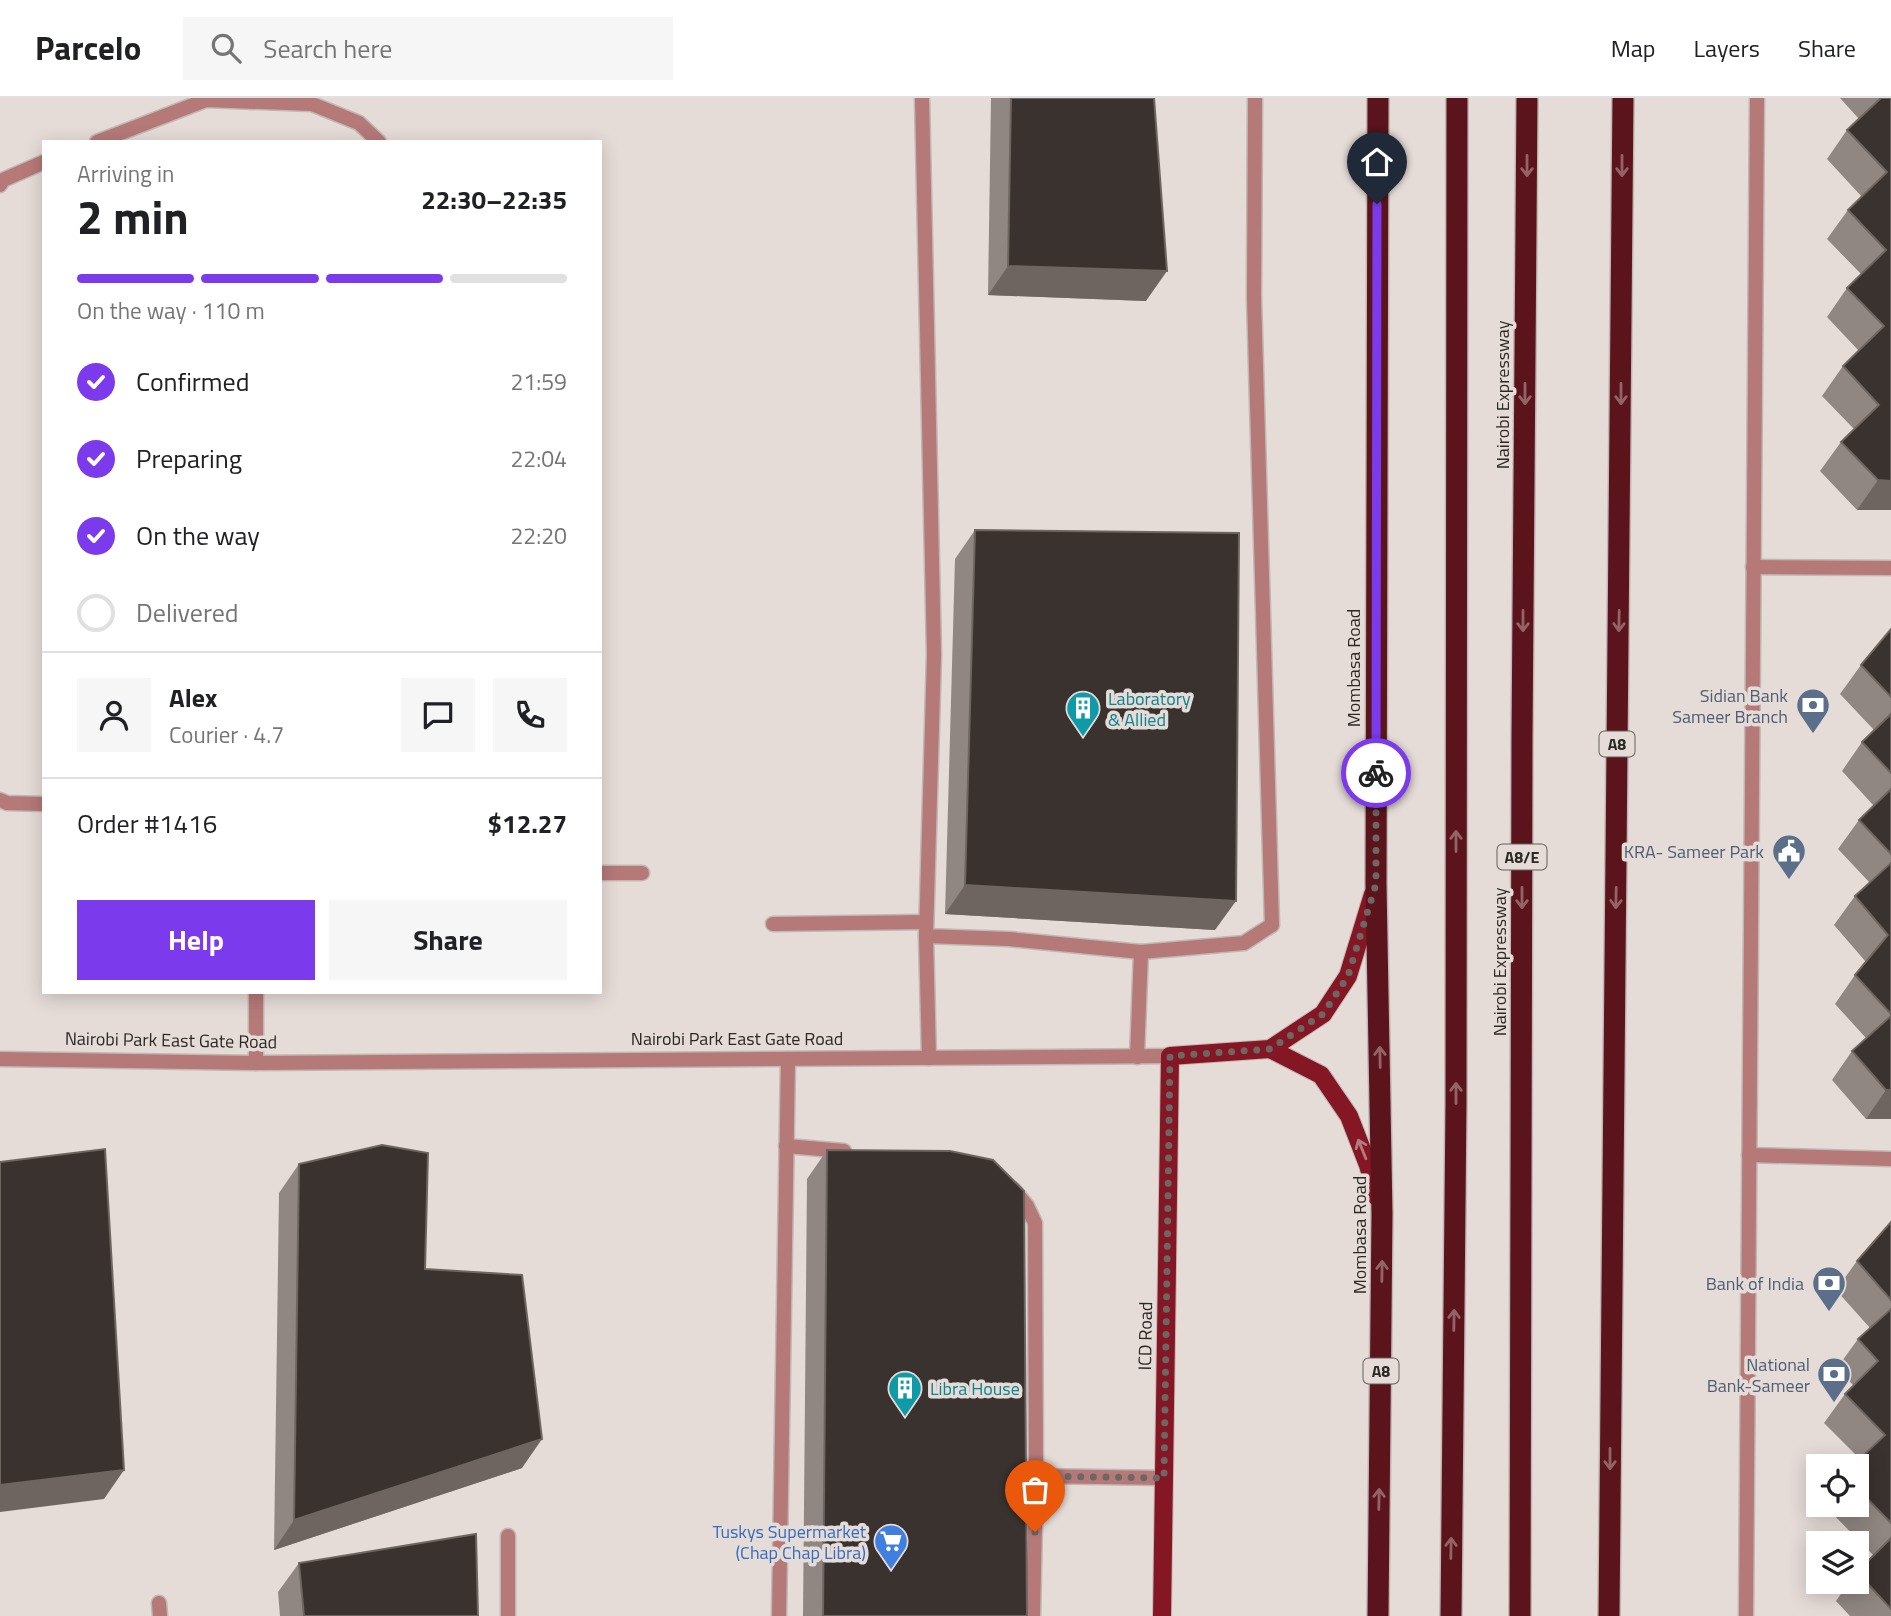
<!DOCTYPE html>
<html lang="en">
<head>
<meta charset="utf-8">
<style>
  :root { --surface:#fff; --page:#f6f6f6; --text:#202124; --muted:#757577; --line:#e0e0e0; --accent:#7c3aed }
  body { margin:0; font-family:"Titillium Web",sans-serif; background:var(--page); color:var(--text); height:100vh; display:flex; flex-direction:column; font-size:26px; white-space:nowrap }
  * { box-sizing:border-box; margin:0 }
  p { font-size:23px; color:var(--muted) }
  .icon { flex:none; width:38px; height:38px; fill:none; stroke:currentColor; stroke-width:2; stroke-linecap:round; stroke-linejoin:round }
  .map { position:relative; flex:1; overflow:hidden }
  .drawer { position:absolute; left:42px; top:42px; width:560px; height:854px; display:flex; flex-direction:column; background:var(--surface); border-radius:0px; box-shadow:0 4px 18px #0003 }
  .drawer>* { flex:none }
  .controls { position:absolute; left:1806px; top:1356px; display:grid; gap:14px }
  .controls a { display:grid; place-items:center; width:63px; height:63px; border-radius:0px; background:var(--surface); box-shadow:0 4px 18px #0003; font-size:35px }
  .pin { position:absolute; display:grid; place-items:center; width:60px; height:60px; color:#fff; margin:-72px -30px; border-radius:50% 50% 50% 0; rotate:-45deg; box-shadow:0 0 7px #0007 }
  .pin .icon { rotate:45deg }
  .courier { position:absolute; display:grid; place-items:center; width:70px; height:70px; margin:-35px; border:5px solid #7c3aed; border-radius:50%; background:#fff; color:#222; box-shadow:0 2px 9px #0007 }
  .head em { font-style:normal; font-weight:700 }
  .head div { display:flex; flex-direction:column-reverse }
  .head { display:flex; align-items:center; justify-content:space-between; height:119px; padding:0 35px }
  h1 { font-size:46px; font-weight:700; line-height:52px }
  .bar { display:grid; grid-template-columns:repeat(4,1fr); gap:10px 7px; align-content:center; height:84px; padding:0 35px }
  .bar i { height:9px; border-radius:5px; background:var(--line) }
  .bar .current { background:var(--accent) }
  .bar p { grid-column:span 4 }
  .line { display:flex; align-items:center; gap:18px; padding:0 35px; border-top:2px solid var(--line) }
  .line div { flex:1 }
  .round { display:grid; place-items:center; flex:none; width:74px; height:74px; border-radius:0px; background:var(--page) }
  ol { padding:0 35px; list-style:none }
  li { display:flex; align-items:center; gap:21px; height:77px }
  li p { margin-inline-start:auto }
  li .icon { padding:7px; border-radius:50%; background:var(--accent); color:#fff; stroke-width:4 }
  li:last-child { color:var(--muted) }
  li i { width:38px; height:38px; border:4px solid var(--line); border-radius:50% }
  .action { display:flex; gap:14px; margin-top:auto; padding:14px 35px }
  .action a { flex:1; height:80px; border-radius:0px; background:var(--accent); color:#fff; font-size:28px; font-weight:700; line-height:80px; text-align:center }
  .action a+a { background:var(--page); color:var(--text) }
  header { display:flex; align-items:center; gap:42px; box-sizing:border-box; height:98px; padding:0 35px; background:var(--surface); border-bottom:2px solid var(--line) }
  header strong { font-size:33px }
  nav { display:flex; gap:38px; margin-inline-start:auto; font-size:24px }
  .search { width:490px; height:63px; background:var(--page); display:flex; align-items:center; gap:18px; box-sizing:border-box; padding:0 24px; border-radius:0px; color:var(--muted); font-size:26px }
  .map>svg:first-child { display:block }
</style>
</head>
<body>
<header>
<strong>Parcelo</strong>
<div class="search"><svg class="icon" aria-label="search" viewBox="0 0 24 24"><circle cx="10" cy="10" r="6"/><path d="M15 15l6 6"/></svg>Search here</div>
<nav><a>Map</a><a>Layers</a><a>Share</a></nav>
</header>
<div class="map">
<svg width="1891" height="1518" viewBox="0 0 1891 1518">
  <rect width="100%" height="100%" fill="#e6dcd7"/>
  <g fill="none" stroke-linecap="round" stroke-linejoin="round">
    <g stroke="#c1b8b4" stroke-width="17">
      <g id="lane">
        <path d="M922,0L934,557L926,838L1009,841L1141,854"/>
        <path d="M97,44L206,2L312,6L359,25L379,44"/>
        <path d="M0,87L3,82L44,64"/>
        <path d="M1753,469L1891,470"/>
        <path d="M0,702L7,705L44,706"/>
        <path d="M600,775H642"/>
        <path d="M773,826L926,824"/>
        <path d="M926,838L929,960"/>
        <path d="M1137,959L1141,854L1244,845L1272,827L1254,200L1255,0"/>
        <path d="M256,965V894"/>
        <path d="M786,1048L844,1053"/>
        <path d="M1749,1057L1891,1061"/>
        <path d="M1013,1091L1027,1108L1035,1125L1036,1378L1033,1518"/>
        <path d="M1036,1378L1164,1380"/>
        <path d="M508,1438V1518"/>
        <path d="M159,1505L160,1518"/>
        <path d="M779,1518L788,961"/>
        <path d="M1746,1518L1757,0"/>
      </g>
    </g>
    <g stroke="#c1b8b4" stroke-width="17">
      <path id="street" d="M0,961L256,965L1170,958"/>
    </g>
    <g stroke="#c1b8b4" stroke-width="20">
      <g id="primary">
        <path d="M1270,951L1321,977L1349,1018L1368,1067L1377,1099"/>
        <path d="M1162,1518L1170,958L1270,951L1323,916L1348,878L1373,796"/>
      </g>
    </g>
    <g stroke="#c1b8b4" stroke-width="24">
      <g id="highway">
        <path d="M1378,0L1376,786L1382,1116L1378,1518"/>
        <path d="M1451,1518L1456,1004L1457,0"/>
        <path d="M1520,1518L1522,641L1527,0"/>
        <path d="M1609,1518L1623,0"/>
      </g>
    </g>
    <use href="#lane" stroke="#b57978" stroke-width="14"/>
    <use href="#street" stroke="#b57978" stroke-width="14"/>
    <use href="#primary" stroke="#851725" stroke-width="18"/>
    <use href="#highway" stroke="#5b141b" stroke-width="21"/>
  </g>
  <g fill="#908782">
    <path d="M991,0H1154L1146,203L988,197Z"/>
    <path d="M1840,0H1891V412H1857L1820,373L1841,344L1854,331L1822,298L1843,268L1859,253L1827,219L1847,190L1861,176L1827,141L1848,112L1862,99L1827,61L1847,32L1859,21Z"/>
    <path d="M975,432L1215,832L945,816L955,461Z"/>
    <path d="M1891,531V1021H1866L1832,982L1852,953L1866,940L1835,906L1855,877L1866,864L1834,827L1855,798L1870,785L1838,751L1859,722L1874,708L1842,673L1862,644L1874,632L1840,596L1861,567Z"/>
    <path d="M827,1052L1027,1518H803L807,1081Z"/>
    <path d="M299,1066L425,1171L522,1370L274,1452L279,1095Z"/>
    <path d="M1891,1124V1518H1850L1836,1503L1849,1484H1857V1473L1873,1457L1824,1407H1857V1368L1860,1361L1824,1325L1845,1296L1853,1287L1837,1270L1858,1241L1870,1230L1836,1192L1857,1163Z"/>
    <path d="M299,1465L478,1518H280L278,1494Z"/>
  </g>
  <g fill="#6e6561">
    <path d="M1008,168L1167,173L1146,203L988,197Z"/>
    <path d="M1878,382L1891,383V412H1857Z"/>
    <path d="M965,787L1236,803L1215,832L945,816Z"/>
    <path d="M1886,992H1891V1021H1866Z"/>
    <path d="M542,1341L522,1370L274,1452L294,1422Z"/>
    <path d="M124,1372L104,1401L0,1414V1387Z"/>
  </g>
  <g fill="#3a322e" stroke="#6e6561" stroke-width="2">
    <path d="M1011,0H1154L1167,173L1008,168Z"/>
    <path d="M1881,0H1891V383L1878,382L1841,344L1879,307L1843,268L1884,228L1847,190L1886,152L1848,112L1887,74L1847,32Z"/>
    <path d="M975,432L1239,435L1236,803L965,787Z"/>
    <path d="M1891,531V599L1861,567Z"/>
    <path d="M1891,616V675L1862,644Z"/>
    <path d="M1891,691V756L1859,722Z"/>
    <path d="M1891,765V916L1855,877L1888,837L1855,798Z"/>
    <path d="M1891,918V992H1886L1852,953Z"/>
    <path d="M382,1047L428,1055L425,1171L522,1177L542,1341L294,1422L299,1066Z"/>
    <path d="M105,1051L124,1372L0,1387V1064Z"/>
    <path d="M827,1052L950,1053L993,1062L1024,1093L1027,1518H823Z"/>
    <path d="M1891,1124V1202L1857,1163Z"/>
    <path d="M1891,1211V1425L1857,1390V1368H1852L1885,1337L1845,1296L1878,1263L1858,1241Z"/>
    <path d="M476,1436L478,1518H304L299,1465Z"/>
    <path d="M1891,1440V1511L1857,1474Z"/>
  </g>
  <defs><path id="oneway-shaft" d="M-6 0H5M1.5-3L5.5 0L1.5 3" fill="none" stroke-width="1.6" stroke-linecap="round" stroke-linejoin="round" transform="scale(1.75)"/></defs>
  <g stroke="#936466">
    <use href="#oneway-shaft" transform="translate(1527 68) rotate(90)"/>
    <use href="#oneway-shaft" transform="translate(1622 68) rotate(90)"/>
    <use href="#oneway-shaft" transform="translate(1525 296) rotate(90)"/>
    <use href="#oneway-shaft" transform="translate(1621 296) rotate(90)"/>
    <use href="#oneway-shaft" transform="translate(1523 523) rotate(90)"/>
    <use href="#oneway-shaft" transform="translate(1619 523) rotate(91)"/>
    <use href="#oneway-shaft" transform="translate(1456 743) rotate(-90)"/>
    <use href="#oneway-shaft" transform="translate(1522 800) rotate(90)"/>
    <use href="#oneway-shaft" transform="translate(1616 800) rotate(91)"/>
    <use href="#oneway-shaft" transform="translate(1380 959) rotate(-91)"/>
    <use href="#oneway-shaft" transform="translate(1456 995) rotate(-90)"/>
    <use href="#oneway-shaft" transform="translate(1382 1173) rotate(-89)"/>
    <use href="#oneway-shaft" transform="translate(1454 1222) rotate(-89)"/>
    <use href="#oneway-shaft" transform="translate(1610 1361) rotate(90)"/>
    <use href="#oneway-shaft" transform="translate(1379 1401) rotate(-89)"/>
    <use href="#oneway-shaft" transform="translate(1451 1450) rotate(-89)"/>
  </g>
  <use stroke="#b67a7e" href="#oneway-shaft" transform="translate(1362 1051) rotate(-112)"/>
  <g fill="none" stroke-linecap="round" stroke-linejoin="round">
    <path stroke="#6c6764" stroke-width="7" stroke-dasharray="0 12.6" d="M1035,1434L1036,1378L1164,1380L1170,958L1270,951L1323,916L1348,878L1376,786V675"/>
    <path stroke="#7c3aed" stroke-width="9" d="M1376,675L1377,106"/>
  </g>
  <defs>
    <g id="bank-pin" transform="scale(1.75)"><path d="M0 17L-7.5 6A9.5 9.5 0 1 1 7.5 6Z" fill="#5c6f8a" stroke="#e6dcd7"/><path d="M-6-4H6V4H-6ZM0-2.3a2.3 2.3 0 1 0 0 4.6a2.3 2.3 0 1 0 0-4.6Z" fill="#fff"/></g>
    <g id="building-pin" transform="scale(1.75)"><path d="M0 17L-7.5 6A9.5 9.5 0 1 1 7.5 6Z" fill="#0f9aa8" stroke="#e6dcd7"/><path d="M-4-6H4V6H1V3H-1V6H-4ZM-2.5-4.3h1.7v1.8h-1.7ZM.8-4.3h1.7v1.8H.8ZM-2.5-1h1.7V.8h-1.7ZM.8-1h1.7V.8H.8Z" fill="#fff"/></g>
    <g id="civic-pin" transform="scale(1.75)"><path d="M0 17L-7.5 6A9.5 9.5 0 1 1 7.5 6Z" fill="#5c6f8a" stroke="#e6dcd7"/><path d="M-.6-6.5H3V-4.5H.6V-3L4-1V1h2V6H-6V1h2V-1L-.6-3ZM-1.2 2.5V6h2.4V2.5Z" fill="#fff"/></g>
    <g id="supermarket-pin" transform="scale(1.75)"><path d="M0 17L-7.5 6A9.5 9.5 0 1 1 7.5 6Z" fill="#3f7fe0" stroke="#e6dcd7"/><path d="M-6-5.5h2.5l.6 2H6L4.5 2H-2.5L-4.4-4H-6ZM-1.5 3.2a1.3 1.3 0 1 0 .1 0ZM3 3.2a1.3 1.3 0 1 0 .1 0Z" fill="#fff"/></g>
  </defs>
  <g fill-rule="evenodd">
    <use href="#bank-pin" x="1813" y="607"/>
    <use href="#building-pin" x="1083" y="610"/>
    <use href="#civic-pin" x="1789" y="753"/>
    <use href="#bank-pin" x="1829" y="1185"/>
    <use href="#bank-pin" x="1834" y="1276"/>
    <use href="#building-pin" x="905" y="1290"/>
    <use href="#supermarket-pin" x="891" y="1443"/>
  </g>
  <g text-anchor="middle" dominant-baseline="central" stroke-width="7" stroke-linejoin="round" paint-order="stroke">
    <g fill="#e6dcd7" stroke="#635e5b" stroke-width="2">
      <rect x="1599.5" y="633.5" width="35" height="25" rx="5"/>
      <rect x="1497.5" y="746.5" width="49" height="25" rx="5"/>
      <rect x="1363.5" y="1260.5" width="35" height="25" rx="5"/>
    </g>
    <g font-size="16" font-weight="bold" fill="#2b2826">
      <text x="1617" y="646">A8</text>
      <text x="1522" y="759">A8/E</text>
      <text x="1381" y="1273">A8</text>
    </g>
    <g font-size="18" fill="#2b2826" stroke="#e6dcd7">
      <text transform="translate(1502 297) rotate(-90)">Nairobi Expressway</text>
      <text transform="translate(1353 570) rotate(-90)">Mombasa Road</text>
      <text transform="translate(1499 864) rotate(-90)">Nairobi Expressway</text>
      <text x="737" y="940">Nairobi Park East Gate Road</text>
      <text transform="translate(171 942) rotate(1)">Nairobi Park East Gate Road</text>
      <text transform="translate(1359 1137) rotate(-90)">Mombasa Road</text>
      <text transform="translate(1145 1238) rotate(-89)">ICD Road</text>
    </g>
    <g font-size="18" fill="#4e5e75" stroke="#e6dcd7" text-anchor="end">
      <text x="1788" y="597">Sidian Bank<tspan x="1788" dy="21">Sameer Branch</tspan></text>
      <text x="1764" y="753">KRA- Sameer Park</text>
      <text x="1804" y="1185">Bank of India</text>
      <text x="1810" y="1266">National<tspan x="1810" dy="21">Bank-Sameer</tspan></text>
    </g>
    <g font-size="18" fill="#0d838f" stroke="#e6dcd7" text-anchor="start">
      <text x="1108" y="600">Laboratory<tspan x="1108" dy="21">&amp; Allied</tspan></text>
      <text x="930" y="1290">Libra House</text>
    </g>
    <g font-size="18" fill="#366cbe" stroke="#e6dcd7" text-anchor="end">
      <text x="866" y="1433">Tuskys Supermarket<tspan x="866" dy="21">(Chap Chap Libra)</tspan></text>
    </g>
  </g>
</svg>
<div class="controls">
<a><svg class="icon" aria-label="locate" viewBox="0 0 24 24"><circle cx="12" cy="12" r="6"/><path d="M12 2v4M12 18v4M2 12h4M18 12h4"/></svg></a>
<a><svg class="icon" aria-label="layers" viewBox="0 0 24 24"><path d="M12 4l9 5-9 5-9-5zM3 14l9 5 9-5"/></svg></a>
</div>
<div class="pin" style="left:1035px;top:1434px;background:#ea580c"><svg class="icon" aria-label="bag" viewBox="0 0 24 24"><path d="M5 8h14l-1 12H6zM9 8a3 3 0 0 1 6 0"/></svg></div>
<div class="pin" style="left:1377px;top:106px;background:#1f2937"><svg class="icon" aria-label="home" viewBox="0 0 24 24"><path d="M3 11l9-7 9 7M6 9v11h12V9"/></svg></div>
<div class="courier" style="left:1376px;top:675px"><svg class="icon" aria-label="bike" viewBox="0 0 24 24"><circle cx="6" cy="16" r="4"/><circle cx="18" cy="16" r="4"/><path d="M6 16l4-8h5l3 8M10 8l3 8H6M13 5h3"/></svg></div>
<section class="drawer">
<div class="head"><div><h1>2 min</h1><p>Arriving in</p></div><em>22:30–22:35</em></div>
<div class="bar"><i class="current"></i><i class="current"></i><i class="current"></i><i></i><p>On the way · 110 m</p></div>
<ol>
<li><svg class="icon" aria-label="check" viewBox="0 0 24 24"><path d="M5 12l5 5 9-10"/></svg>Confirmed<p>21:59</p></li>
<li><svg class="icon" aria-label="check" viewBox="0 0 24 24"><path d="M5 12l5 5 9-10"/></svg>Preparing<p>22:04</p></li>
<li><svg class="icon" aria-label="check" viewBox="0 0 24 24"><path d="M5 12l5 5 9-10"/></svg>On the way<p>22:20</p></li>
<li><i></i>Delivered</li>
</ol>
<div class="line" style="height:126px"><a class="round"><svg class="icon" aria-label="person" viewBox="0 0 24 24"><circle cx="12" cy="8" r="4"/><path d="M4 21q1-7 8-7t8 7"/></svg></a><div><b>Alex</b><p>Courier · 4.7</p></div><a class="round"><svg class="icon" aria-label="chat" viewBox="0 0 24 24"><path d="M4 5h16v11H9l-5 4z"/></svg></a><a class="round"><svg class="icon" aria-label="phone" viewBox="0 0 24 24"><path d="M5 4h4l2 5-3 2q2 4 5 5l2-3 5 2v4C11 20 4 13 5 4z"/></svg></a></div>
<div class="line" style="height:91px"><div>Order #1416</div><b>$12.27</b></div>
<div class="action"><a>Help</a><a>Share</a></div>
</section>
</div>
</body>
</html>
